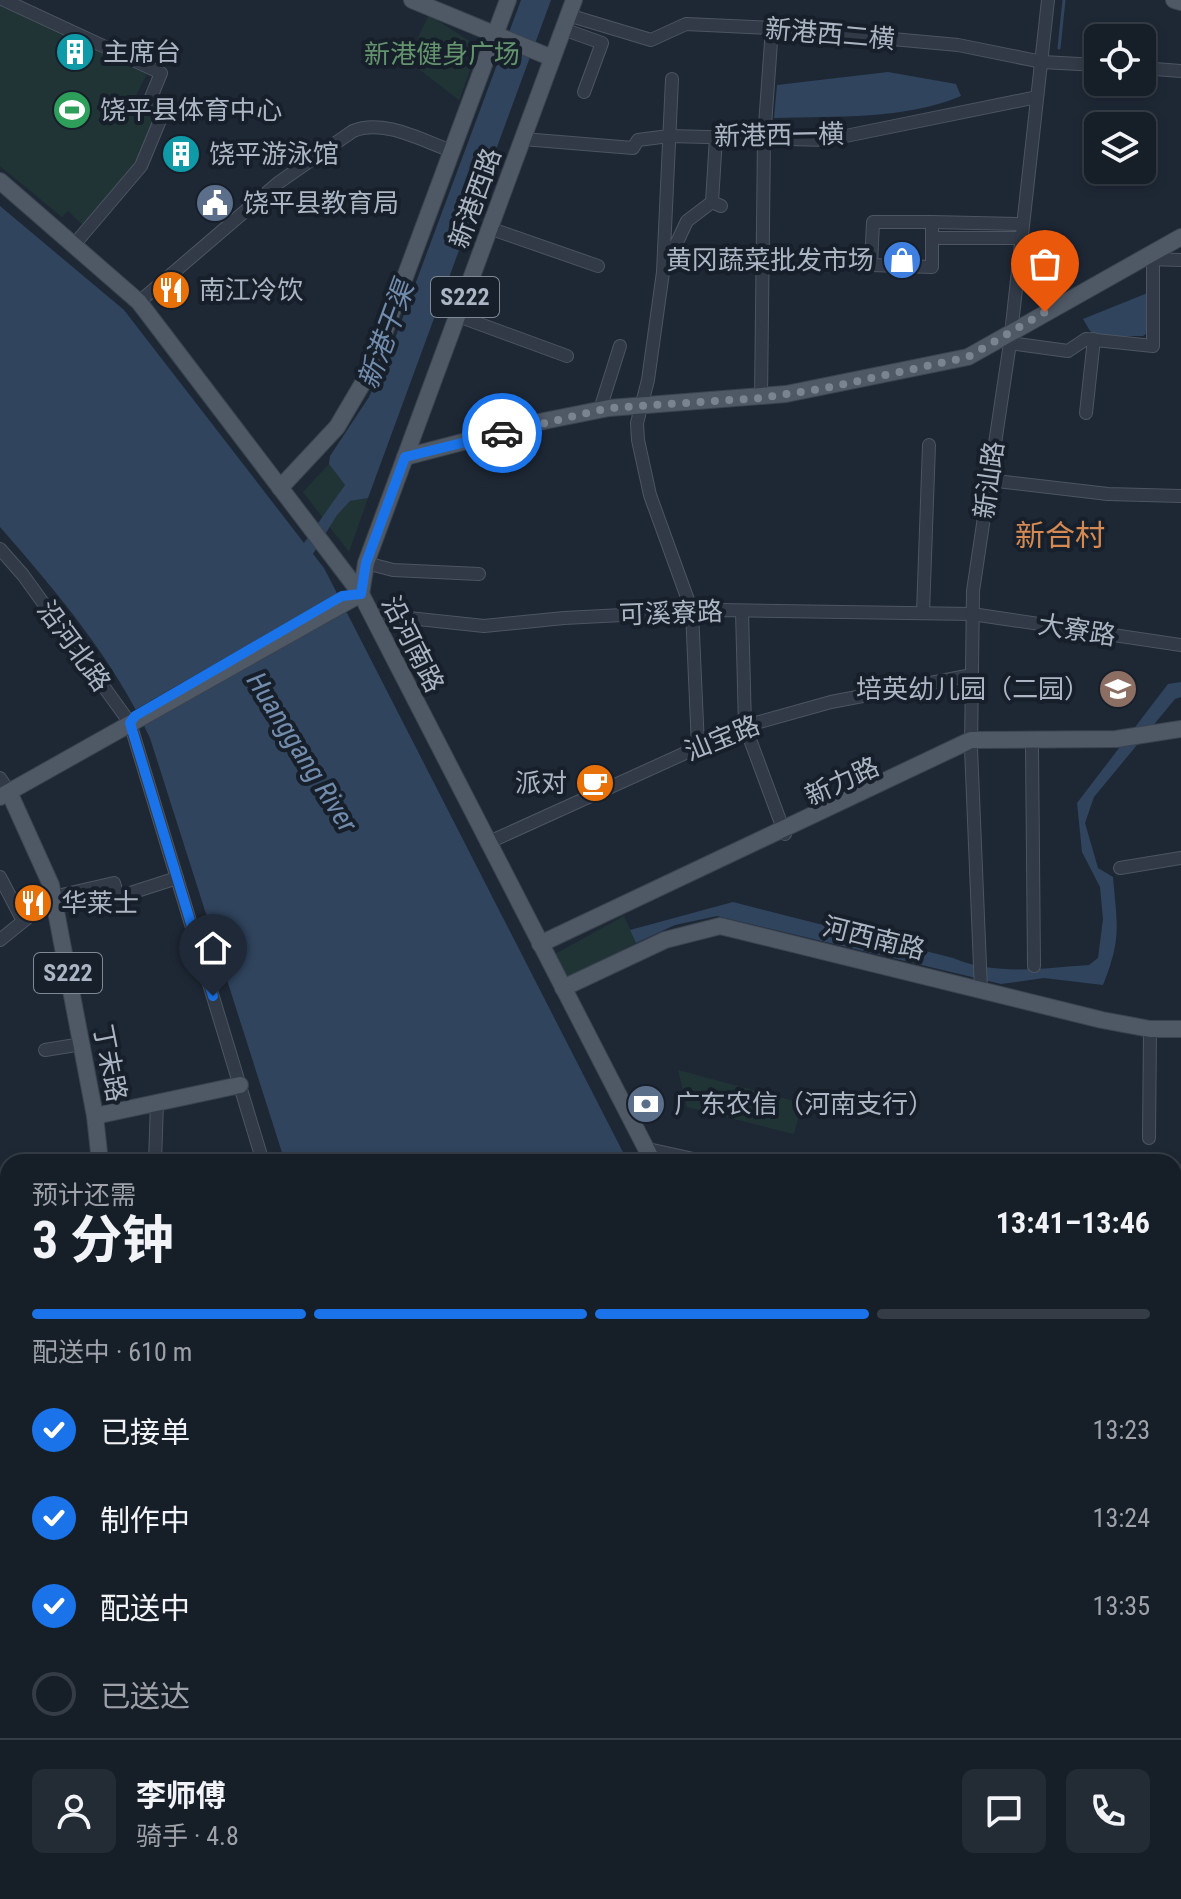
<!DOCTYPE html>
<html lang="zh">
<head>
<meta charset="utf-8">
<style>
  :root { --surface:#161e28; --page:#232b34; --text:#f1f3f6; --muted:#9ea2a8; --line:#353c45; --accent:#1a73e8 }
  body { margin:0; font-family:"Roboto Condensed","Noto Sans SC",sans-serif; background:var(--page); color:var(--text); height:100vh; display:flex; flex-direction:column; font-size:30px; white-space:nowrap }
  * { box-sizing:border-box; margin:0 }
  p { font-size:26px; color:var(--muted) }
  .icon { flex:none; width:44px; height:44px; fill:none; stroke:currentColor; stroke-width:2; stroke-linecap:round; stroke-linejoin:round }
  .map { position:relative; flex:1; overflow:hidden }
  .drawer { position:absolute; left:0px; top:1154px; width:1182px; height:746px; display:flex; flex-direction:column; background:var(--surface); border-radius:24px 24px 0 0; box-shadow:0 4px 12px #0003,0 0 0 2px var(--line) }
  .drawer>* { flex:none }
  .buttons { position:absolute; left:1084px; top:24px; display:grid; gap:16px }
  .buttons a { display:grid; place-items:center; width:72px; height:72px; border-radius:12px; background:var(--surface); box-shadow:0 4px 12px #0003,0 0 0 2px var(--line); font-size:40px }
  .pin { position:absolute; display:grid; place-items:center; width:68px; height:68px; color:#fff; margin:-82px -34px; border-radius:50% 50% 50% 0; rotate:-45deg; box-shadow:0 0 8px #0007 }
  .pin .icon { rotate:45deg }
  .courier { position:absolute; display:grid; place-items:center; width:80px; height:80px; margin:-40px; border:6px solid #1a73e8; border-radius:50%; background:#fff; color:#222; box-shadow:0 2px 10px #0007 }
  .head em { font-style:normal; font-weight:700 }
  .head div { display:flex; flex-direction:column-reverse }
  .head { display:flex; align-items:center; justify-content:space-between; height:136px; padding:0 32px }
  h1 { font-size:52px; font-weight:700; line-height:60px }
  .bar { display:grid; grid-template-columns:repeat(4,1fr); gap:12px 8px; align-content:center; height:96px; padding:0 32px }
  .bar i { height:10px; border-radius:6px; background:var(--line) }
  .bar .current { background:var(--accent) }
  .bar p { grid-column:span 4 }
  .line { display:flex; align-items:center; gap:20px; padding:0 32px; border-top:2px solid var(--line) }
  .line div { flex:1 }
  .round { display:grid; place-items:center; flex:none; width:84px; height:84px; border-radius:12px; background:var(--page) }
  ol { padding:0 32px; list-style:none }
  li { display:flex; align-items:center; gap:24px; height:88px }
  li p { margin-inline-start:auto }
  li .icon { padding:8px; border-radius:50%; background:var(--accent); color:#fff; stroke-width:4 }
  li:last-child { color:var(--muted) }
  li i { width:44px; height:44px; border:4px solid var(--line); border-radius:50% }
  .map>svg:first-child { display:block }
</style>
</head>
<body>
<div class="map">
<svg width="1181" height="1899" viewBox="0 0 1181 1899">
  <rect width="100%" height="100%" fill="#1e2835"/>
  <g fill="#203436">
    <path d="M0,4L147,74L133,101L155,119L136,162L83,225L68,211L62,217L0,166Z"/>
    <path d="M429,15L474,44L476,54L459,100L407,60Z"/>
    <path d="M329,464L345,485L340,492L350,501L368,498L349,552L303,492Z"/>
    <path d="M624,916L636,943L568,979L555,954Z"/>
    <path d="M678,1070L802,1103L794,1134L687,1107Z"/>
  </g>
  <g fill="#30445d">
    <path d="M521,0H551L368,498L350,501L337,515L313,554L324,568L628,1162H285L150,738C114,660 57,592 0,527V206L124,310L304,543L345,485L329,464L330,456L369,397L390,352Z"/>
    <path d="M888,72L956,84L961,96C904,120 836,116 774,118L777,85Z"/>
    <path d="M1150,292V331L1143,336H1093L1083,319Z"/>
    <path d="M1181,682V697L1175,699L1094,797L1085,823L1098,868L1113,877C1117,926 1122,937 1103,985L1044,978L1001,984L717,916L675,925L636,943L630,930L733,902L953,958C995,976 1045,968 1089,965L1098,958L1103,919L1100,887L1082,852L1077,803L1168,684Z"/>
    <path d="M266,1892H666L664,1899H263Z"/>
  </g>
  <path fill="#1e2835" d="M340,592L348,607L142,726L133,711Z"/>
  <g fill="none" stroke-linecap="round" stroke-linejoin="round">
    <path stroke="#30445d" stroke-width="3" d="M1059,48L1064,0"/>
    <g stroke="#4c5561" stroke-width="14">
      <g id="minor">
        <path d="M4,0L161,73L150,100L163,113L141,166L73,246"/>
        <path d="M568,15L651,40L686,24L772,28L958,45L1042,62L1098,65"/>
        <path d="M563,29L602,43L584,92"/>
        <path d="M1142,68L1181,71"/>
        <path d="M672,79L663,272L687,221L712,202"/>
        <path d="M716,137L712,202L721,206"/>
        <path d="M523,139L633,148L638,140L669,136L826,140L1037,97"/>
        <path d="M932,222L1021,224"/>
        <path d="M489,228L598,266"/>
        <path d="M932,238V222H873L871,265L932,267V238H1020"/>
        <path d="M1148,259L1181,260"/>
        <path d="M663,272L648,380L637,423L638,440L650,495L692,611L698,746"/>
        <path d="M139,302L278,183L353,131C383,118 423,141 452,151"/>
        <path d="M458,316L567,356"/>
        <path d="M1010,343L1068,351L1086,339L1153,346V252"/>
        <path d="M761,398L764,139L772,28"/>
        <path d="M603,409L602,403L620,346"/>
        <path d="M1086,413L1094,339"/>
        <path d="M988,480L1108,494L1181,496"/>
        <path d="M0,549L23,575L130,723L263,1162"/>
        <path d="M366,563L393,570L479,574"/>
        <path d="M742,611L745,726L785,834"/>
        <path d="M923,613L929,445"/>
        <path d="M371,614L484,626L564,618L720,610L972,614L1181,645"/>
        <path d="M1032,747L1034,966"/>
        <path d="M0,778L9,792"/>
        <path d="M487,843L745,726L831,702L972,675"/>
        <path d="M1120,868L1181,858"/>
        <path d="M0,877L22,919"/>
        <path d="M0,940L53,897L114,883L118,897L177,878"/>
        <path d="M981,990L971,748L973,591L1010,343L1048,0"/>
        <path d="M45,1050L82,1044"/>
        <path d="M1149,1138L1150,1029"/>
        <path d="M648,1149L707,1162"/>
        <path d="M155,1162L157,1102"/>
        <path d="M1174,1279L1181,1280"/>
        <path d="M1174,1346L1181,1347"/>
        <path d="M1174,1530L1181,1488"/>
        <path d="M1174,1626L1181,1618"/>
        <path d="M849,1892L852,1899"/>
        <path d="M131,1899L134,1892"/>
        <path d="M170,1899L173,1892"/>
        <path d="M240,1899L244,1892"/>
        <path d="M922,1899L929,1892"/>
      </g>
    </g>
    <g stroke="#3b434f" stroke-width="18">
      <g id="major">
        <path d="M412,0L552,58"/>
        <path d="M1174,0L1181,2"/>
        <path d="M0,181L139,302L361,594L653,1162"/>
        <path d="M405,457L544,421L609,408L786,394L968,357L1181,237"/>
        <path d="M280,488L337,427L370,371L508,0"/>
        <path d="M361,594L366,563L574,0"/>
        <path d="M9,792L51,885L95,1116L100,1162"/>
        <path d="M0,797L361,594"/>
        <path d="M540,944L971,740L1116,739L1181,729"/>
        <path d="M563,988L665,940L720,926L1102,1020L1150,1029H1181"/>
        <path d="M95,1116L240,1085"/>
        <path d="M0,1468L8,1463"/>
        <path d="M1174,1574L1181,1575"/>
        <path d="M0,1769L8,1774"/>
        <path d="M0,1786L8,1792"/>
        <path d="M200,1892L214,1899"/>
        <path d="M735,1892L737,1899"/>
        <path d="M70,1899L72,1892"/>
      </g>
    </g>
    <use href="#minor" stroke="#313a46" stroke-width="12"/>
    <use href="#major" stroke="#4f5966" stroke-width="16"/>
  </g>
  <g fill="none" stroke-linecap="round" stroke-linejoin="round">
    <path stroke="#7a8491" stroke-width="8" stroke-dasharray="0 14.4" d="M502,433L609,408L761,398L826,388L968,357L1045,312"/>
    <path stroke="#1a73e8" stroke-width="10" d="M213,996L130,723L135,716L342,596L361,594L366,563L405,457L502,433"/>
  </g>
  <defs>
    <g id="building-disc" transform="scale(2)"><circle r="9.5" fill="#0f9aa8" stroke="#171f2a"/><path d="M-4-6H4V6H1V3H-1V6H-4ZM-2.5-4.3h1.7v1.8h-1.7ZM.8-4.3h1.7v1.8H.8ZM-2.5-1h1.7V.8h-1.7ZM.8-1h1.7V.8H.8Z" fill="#fff"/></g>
    <g id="stadium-disc" transform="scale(2)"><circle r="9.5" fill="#2e9e5b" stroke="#171f2a"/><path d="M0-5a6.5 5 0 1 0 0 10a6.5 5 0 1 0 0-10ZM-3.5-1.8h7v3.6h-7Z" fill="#fff"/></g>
    <g id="civic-disc" transform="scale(2)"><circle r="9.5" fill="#5c6f8a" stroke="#171f2a"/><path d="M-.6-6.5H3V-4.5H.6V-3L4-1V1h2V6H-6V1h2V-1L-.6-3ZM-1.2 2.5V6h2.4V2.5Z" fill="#fff"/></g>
    <g id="shop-disc" transform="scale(2)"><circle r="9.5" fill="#3f7fe0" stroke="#171f2a"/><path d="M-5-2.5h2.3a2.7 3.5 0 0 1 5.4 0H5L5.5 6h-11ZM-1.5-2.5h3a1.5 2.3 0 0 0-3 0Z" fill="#fff"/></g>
    <g id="restaurant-disc" transform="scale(2)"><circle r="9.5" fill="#e8710a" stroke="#171f2a"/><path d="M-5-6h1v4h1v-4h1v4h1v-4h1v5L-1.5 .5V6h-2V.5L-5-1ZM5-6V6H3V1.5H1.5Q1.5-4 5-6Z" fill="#fff"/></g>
    <g id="school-disc" transform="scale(2)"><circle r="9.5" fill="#8d6e63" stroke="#171f2a"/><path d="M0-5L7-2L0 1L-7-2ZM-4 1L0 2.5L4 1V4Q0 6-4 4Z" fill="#fff"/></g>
    <g id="cafe-disc" transform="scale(2)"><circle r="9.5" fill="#e8710a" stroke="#171f2a"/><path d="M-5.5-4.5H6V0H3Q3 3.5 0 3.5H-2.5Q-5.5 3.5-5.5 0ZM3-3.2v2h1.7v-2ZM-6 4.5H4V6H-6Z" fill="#fff"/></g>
    <g id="bank-disc" transform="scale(2)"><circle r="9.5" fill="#5c6f8a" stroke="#171f2a"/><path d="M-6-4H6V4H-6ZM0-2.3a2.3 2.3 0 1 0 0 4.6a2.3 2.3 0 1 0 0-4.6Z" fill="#fff"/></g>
  </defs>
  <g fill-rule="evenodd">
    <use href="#building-disc" x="75" y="52"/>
    <use href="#stadium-disc" x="72" y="110"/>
    <use href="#building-disc" x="181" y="154"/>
    <use href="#civic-disc" x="215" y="203"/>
    <use href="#shop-disc" x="902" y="260"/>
    <use href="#restaurant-disc" x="171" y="290"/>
    <use href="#school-disc" x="1118" y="689"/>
    <use href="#cafe-disc" x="595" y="783"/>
    <use href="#restaurant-disc" x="33" y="903"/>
    <use href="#bank-disc" x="646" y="1104"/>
  </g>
  <g text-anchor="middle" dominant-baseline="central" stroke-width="8" stroke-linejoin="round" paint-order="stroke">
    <g fill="#171f2a" stroke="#7f8895" stroke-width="2">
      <rect x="431" y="277" width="68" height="40" rx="6"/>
      <rect x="34" y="953" width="68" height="40" rx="6"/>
    </g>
    <g font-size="24" font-weight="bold" fill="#abb5c3">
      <text x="465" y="297">S222</text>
      <text x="68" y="973">S222</text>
    </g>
    <g font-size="26" fill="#abb5c3" stroke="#171f2a">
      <text transform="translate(830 34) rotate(5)">新港西二横</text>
      <text transform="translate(779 135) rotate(-1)">新港西一横</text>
      <text transform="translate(475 198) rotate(-70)">新港西路</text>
      <text transform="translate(989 480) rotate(-82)">新汕路</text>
      <text transform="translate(671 613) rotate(-2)">可溪寮路</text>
      <text transform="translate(1077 630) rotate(9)">大寮路</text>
      <text transform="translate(413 644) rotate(63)">沿河南路</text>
      <text transform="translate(74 646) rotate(54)">沿河北路</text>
      <text transform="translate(722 738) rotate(-22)">汕宝路</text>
      <text transform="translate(842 781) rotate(-25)">新力路</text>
      <text transform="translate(874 938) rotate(14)">河西南路</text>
      <text transform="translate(110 1063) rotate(79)">丁未路</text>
    </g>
    <g font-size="26" fill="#abb5c3" stroke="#171f2a" text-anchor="start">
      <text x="103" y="52">主席台</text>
      <text x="100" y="110">饶平县体育中心</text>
      <text x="209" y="154">饶平游泳馆</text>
      <text x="243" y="203">饶平县教育局</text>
      <text x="874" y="260" text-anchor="end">黄冈蔬菜批发市场</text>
      <text x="199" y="290">南江冷饮</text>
      <text x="1090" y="689" text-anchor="end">培英幼儿园（二园）</text>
      <text x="567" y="783" text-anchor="end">派对</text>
      <text x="61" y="903">华莱士</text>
      <text x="674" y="1104">广东农信（河南支行）</text>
    </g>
    <g font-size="26" fill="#63946d" stroke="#171f2a">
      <text x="442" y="54">新港健身广场</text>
    </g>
    <g font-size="28" font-style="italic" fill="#728cad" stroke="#171f2a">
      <text transform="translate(386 335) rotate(-70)">新港干渠</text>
      <text transform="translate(302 752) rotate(58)">Huanggang River</text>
    </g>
    <g font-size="30" fill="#d58a54" stroke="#171f2a">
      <text x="1060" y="535">新合村</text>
    </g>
  </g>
</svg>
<div class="buttons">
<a><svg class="icon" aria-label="locate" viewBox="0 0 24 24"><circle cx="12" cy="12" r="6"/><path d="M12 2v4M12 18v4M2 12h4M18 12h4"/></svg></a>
<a><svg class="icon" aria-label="layers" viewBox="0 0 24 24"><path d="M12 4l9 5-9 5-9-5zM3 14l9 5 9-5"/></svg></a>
</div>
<div class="pin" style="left:1045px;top:312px;background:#ea580c"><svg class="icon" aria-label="bag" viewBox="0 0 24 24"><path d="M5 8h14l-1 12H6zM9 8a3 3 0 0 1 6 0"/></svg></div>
<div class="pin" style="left:213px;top:996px;background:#1f2937"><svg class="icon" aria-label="home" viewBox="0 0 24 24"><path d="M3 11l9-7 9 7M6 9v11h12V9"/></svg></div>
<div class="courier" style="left:502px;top:433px"><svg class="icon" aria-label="car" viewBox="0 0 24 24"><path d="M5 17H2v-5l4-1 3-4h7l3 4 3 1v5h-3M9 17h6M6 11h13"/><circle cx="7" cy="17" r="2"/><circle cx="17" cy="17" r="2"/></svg></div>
<section class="drawer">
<div class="head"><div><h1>3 分钟</h1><p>预计还需</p></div><em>13:41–13:46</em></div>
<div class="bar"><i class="current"></i><i class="current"></i><i class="current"></i><i></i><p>配送中 · 610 m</p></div>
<ol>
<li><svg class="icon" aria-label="check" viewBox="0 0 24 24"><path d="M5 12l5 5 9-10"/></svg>已接单<p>13:23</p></li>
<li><svg class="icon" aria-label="check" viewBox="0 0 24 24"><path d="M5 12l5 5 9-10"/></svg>制作中<p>13:24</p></li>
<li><svg class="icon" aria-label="check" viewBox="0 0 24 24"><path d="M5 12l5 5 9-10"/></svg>配送中<p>13:35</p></li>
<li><i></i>已送达</li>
</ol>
<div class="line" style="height:144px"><a class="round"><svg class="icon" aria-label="person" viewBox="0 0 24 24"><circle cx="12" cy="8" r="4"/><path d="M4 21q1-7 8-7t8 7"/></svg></a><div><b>李师傅</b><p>骑手 · 4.8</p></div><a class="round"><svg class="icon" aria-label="chat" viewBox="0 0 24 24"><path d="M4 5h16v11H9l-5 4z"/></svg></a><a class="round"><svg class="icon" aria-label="phone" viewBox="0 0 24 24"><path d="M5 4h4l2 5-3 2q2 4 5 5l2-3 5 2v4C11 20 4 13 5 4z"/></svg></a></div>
</section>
</div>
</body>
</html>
